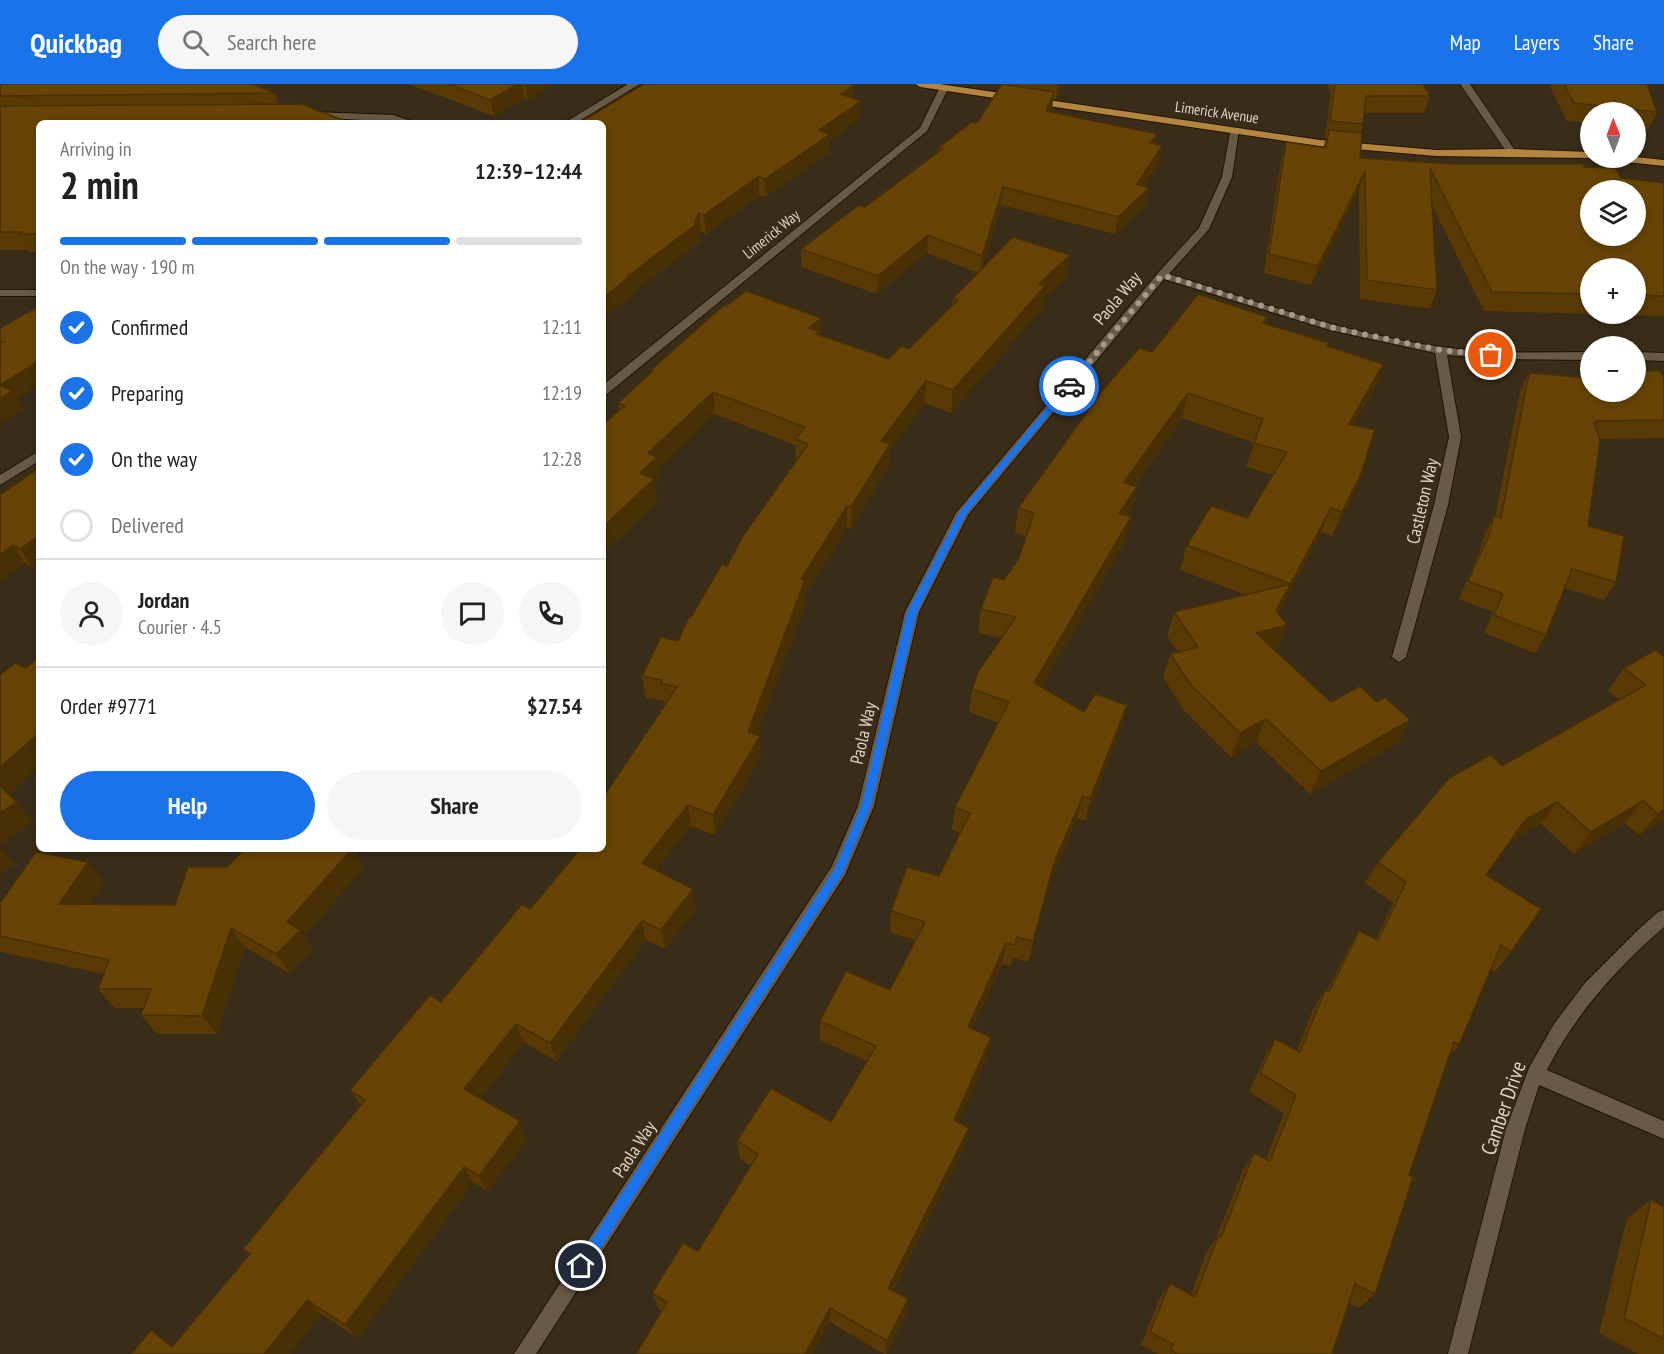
<!DOCTYPE html>
<html lang="en">
<head>
<meta charset="utf-8">
<style>
  :root { --surface:#fff; --page:#f6f6f6; --text:#222; --muted:#767676; --line:#e0e0e0; --accent:#1a73e8 }
  body { margin:0; font-family:"PT Sans Narrow",sans-serif; background:var(--page); color:var(--text); height:100vh; display:flex; flex-direction:column; font-size:22px; white-space:nowrap }
  * { box-sizing:border-box; margin:0 }
  p { font-size:20px; color:var(--muted) }
  .icon { flex:none; width:33px; height:33px; fill:none; stroke:currentColor; stroke-width:2; stroke-linecap:round; stroke-linejoin:round }
  .map { position:relative; flex:1; overflow:hidden }
  .panel { position:absolute; left:36px; top:36px; width:570px; height:732px; display:flex; flex-direction:column; background:var(--surface); border-radius:9px; box-shadow:0 3px 9px #0003 }
  .panel>* { flex:none }
  .needle { width:39px; rotate:359deg }
  .controls { position:absolute; left:1580px; top:18px; display:grid; gap:12px }
  .controls a { display:grid; place-items:center; width:66px; height:66px; border-radius:50%; background:var(--surface); box-shadow:0 3px 9px #0003; font-size:30px }
  .pin { position:absolute; display:grid; place-items:center; width:51px; height:51px; color:#fff; margin:-26px; border:3px solid #fff; border-radius:50%; box-shadow:0 2px 6px #0007 }
  .courier { position:absolute; display:grid; place-items:center; width:60px; height:60px; margin:-30px; border:4px solid #1a73e8; border-radius:50%; background:#fff; color:#222; box-shadow:0 2px 8px #0007 }
  .headline em { font-style:normal; font-weight:600 }
  .headline div { display:flex; flex-direction:column-reverse }
  .headline { display:flex; align-items:center; justify-content:space-between; height:102px; padding:0 24px }
  h1 { font-size:39px; font-weight:600; line-height:45px }
  .bar { display:grid; grid-template-columns:repeat(4,1fr); gap:9px 6px; align-content:center; height:72px; padding:0 24px }
  .bar i { height:8px; border-radius:4px; background:var(--line) }
  .bar .current { background:var(--accent) }
  .bar p { grid-column:span 4 }
  .line { display:flex; align-items:center; gap:15px; padding:0 24px; border-top:2px solid var(--line) }
  .line div { flex:1 }
  .round { display:grid; place-items:center; flex:none; width:63px; height:63px; border-radius:32px; background:var(--page) }
  ol { padding:0 24px; list-style:none }
  li { display:flex; align-items:center; gap:18px; height:66px }
  li p { margin-inline-start:auto }
  li .icon { padding:6px; border-radius:50%; background:var(--accent); color:#fff; stroke-width:4 }
  li:last-child { color:var(--muted) }
  li i { width:33px; height:33px; border:3px solid var(--line); border-radius:50% }
  .cta { display:flex; gap:12px; margin-top:auto; padding:12px 24px }
  .cta a { flex:1; height:69px; border-radius:36px; background:var(--accent); color:#fff; font-size:24px; font-weight:600; line-height:69px; text-align:center }
  .cta a+a { background:var(--page); color:var(--text) }
  header { display:flex; align-items:center; gap:36px; box-sizing:border-box; height:84px; padding:0 30px; background:var(--accent); color:#fff }
  header strong { font-size:28px }
  nav { display:flex; gap:33px; margin-inline-start:auto; font-size:21px }
  .search { width:420px; height:54px; background:var(--page); display:flex; align-items:center; gap:15px; box-sizing:border-box; padding:0 21px; border-radius:33px; color:var(--muted); font-size:22px }
  .map>svg:first-child { display:block }
</style>
</head>
<body>
<header>
<strong>Quickbag</strong>
<div class="search"><svg class="icon" aria-label="search" viewBox="0 0 24 24"><circle cx="10" cy="10" r="6"/><path d="M15 15l6 6"/></svg>Search here</div>
<nav><a>Map</a><a>Layers</a><a>Share</a></nav>
</header>
<div class="map">
<svg width="1664" height="1270" viewBox="0 0 1664 1270">
  <rect width="100%" height="100%" fill="#392c19"/>
  <g fill="none" stroke-linecap="round" stroke-linejoin="round">
    <g stroke="#201403" stroke-width="2">
      <g id="minor">
        <path d="M628,0H640L576,39H564Z"/>
        <path d="M1460,0H1470L1516,68L1514,70H1508Z"/>
        <path d="M940,3L948,5L927,47L607,310L603,311V301L920,44Z"/>
        <path d="M312,28L393,31L417,39L309,33V29Z"/>
        <path d="M1231,44L1239,46L1232,93L1209,145L1169,190C1263,220 1359,254 1457,265C1501,270 1546,268 1590,268V276L1496,275L1447,271L1461,353L1448,421L1406,573L1399,578L1392,573L1434,421L1449,353L1435,269L1330,246L1164,195L968,431L919,528L874,722L845,791L536,1270H514L832,782L858,722L905,528L956,429L1158,189L1199,144L1222,93Z"/>
        <rect x="0" y="206" width="39" height="6"/>
        <path d="M1635,268L1664,269V277L1635,276Z"/>
        <path d="M39,367V377L0,401V391Z"/>
        <path d="M1664,826V843C1617,884 1575,930 1547,986L1664,1037V1055L1539,1001L1525,1045L1468,1270H1448L1506,1045L1529,984L1554,940L1585,899L1639,845L1658,828Z"/>
      </g>
    </g>
    <g stroke="#201403" stroke-width="2">
      <g id="major">
        <path d="M915,0H939L1320,56L1436,66L1511,65L1590,68L1592,74L1436,72L1320,62L920,3Z"/>
        <path d="M1635,73L1664,76V82L1617,77L1612,74Z"/>
      </g>
    </g>
    <use href="#minor" fill="#695a46" fill-rule="evenodd"/>
    <use href="#major" fill="#b3853f" fill-rule="evenodd"/>
  </g>
  <g fill="#593a05" fill-rule="evenodd">
    <path d="M0,0L275,9L279,20L39,39V168H29L28,166H0Z"/>
    <path d="M408,0H555L528,16L524,15L494,32Z"/>
    <path d="M1007,0H1062L1056,15H1053L1051,28L1155,60L1159,79L1144,103L1145,122L1115,150L1001,121L982,184L1070,171L1067,193L1043,216L1042,224L951,329L925,319L890,366L889,382L851,445L847,444L805,511L806,518L757,651L761,673L715,751L691,742L656,786L696,824L665,865L646,856L556,977L524,958L480,1014L527,1054L488,1107L473,1098L358,1254L321,1230L173,1261L249,1171L243,1165L361,1022L350,1006L441,918L530,825L603,765L606,709L665,621H664L663,617L646,614L642,592L678,557L691,533L727,482L796,377L795,361L715,330L659,384L660,395L655,400L657,418L603,469V340L619,326L618,319L651,289V286L726,222L821,234V251L889,275L909,265L952,221L953,214L978,189L927,169L877,210L801,183V165L865,123L938,68V64L977,39Z"/>
    <path d="M1327,0H1423L1430,12L1424,29H1364L1363,40L1360,49V74L1454,80L1584,83L1621,94L1664,99V232L1484,227L1432,121L1437,206L1430,225L1360,215L1359,106L1311,201L1264,189L1281,77L1286,58L1323,64L1326,54H1325L1331,8ZM1590,184H1635V230H1590Z"/>
    <path d="M1551,0H1647L1657,28L1648,45L1635,44V28H1590V39L1567,37L1550,3Z"/>
    <path d="M854,14L860,34L830,57V68L765,113L759,111L706,150L701,148L699,151L700,158L632,209L633,211L603,39Z"/>
    <path d="M1267,233L1265,240L1329,259L1328,262L1383,280L1374,305L1353,341L1352,415L1332,452L1321,448L1278,530L1287,541L1277,565L1275,566L1331,618H1377L1410,636L1398,659L1310,710L1256,658L1231,673L1183,625L1163,593L1170,570L1178,568L1167,552L1174,528L1246,511L1180,486L1187,461L1247,434L1274,391L1246,383L1254,359L1182,334L1134,402L1131,427L1128,432L1125,457L1041,603L1084,628L1127,621L1120,644L1085,737L1077,734L1050,798L1028,878L1013,874L1010,882L1002,880L972,945L987,973L958,1038L969,1044L965,1062L893,1206L908,1215L906,1230L886,1270H884L830,1238L813,1270H636L662,1227L658,1223L652,1209L698,1167L751,1082L740,1075L737,1057L831,1038L867,977L820,956V937L890,906L916,856L890,849L891,827L939,792L960,749L952,746L955,723L998,639L969,628L972,605L1001,554L978,549L981,525L1004,496L1019,474L1026,453L1015,448L1018,424L1152,268Z"/>
    <path d="M1529,289L1590,308L1664,293V354L1599,355L1588,442L1616,498L1604,516L1564,504L1546,551L1535,569L1484,549L1493,528L1459,515L1479,469L1485,450L1494,432L1495,433L1520,307Z"/>
    <path d="M0,411L32,483L25,479L0,497Z"/>
    <path d="M1655,566L1664,735L1639,751L1625,739L1574,770L1541,740L1510,757L1486,791L1511,868L1495,888L1491,885L1459,961L1449,972L1409,1091L1375,1210L1359,1224L1349,1219L1332,1270H1158L1141,1261L1160,1213L1170,1199L1191,1211L1207,1167L1216,1154L1243,1086L1254,1069L1266,1075L1284,1029L1249,1008L1264,974L1275,955L1297,966L1313,926L1325,906L1327,907L1347,867L1359,847L1376,855L1393,819L1365,799L1378,778L1502,682L1620,616L1608,607L1624,584Z"/>
    <path d="M245,765H354L363,784L304,852L312,865L289,889L245,863L217,950H157L141,931L144,924H115L98,905L104,890L1,868L0,866V819L88,778L104,798L89,820L175,821L227,783Z"/>
    <path d="M1651,1116L1664,1123V1270H1638L1599,1249L1627,1134Z"/>
  </g>
  <g fill="#483004">
    <path d="M518,0H522L524,15L494,32L490,16Z"/>
    <path d="M525,0H555L528,16Z"/>
    <path d="M1058,0H1062L1056,15Z"/>
    <path d="M854,1V19L841,10Z"/>
    <path d="M1054,8L1052,25L1044,44L1046,27Z"/>
    <path d="M861,17L860,34L830,57V68L765,113V95L819,46Z"/>
    <path d="M1157,50L1153,67L1150,59Z"/>
    <path d="M1162,62L1159,79L1134,118L1149,104L1145,122L1115,150L1118,133Z"/>
    <path d="M1365,87L1359,106L1311,201L1318,182Z"/>
    <path d="M759,92V111L706,150L704,131Z"/>
    <path d="M1003,103L1001,121L981,190L982,172Z"/>
    <path d="M699,129L701,148L699,151L700,158L632,209L633,211L603,235V214L628,192L695,138Z"/>
    <path d="M928,151L927,169L877,210L878,192Z"/>
    <path d="M1070,171L1067,193L1043,216L1042,224L951,329L953,306L1039,200Z"/>
    <path d="M821,234V256L809,244Z"/>
    <path d="M39,277V301L17,315L23,325L0,340V301Z"/>
    <path d="M1383,280L1374,305L1340,364L1349,340Z"/>
    <path d="M926,297L925,319L890,366L889,382L851,445V423L881,357Z"/>
    <path d="M713,308L715,330L659,384L660,395L655,400L657,418L603,469V443L648,369Z"/>
    <path d="M1188,309L1182,334L1118,423L1124,398Z"/>
    <path d="M1361,390L1352,415L1332,452L1342,428Z"/>
    <path d="M1137,403L1131,427L1114,453L1119,429Z"/>
    <path d="M847,422V444L805,511L806,518L751,668L760,652L761,673L715,751L713,731L748,648L801,495Z"/>
    <path d="M1331,424L1321,448L1270,545L1287,541L1277,565L1247,573L1256,549L1276,527Z"/>
    <path d="M1131,433L1125,457L1030,622L1034,599Z"/>
    <path d="M39,452V478L32,483L20,465Z"/>
    <path d="M13,461L25,479L0,497V471Z"/>
    <path d="M1127,621L1120,644L1085,737L1090,715Z"/>
    <path d="M1266,635L1256,658L1231,673L1240,649Z"/>
    <path d="M1410,636L1398,659L1310,710L1321,687Z"/>
    <path d="M39,649V683L7,712L0,704V683Z"/>
    <path d="M1083,712L1077,734L1050,798L1028,878L1055,776Z"/>
    <path d="M1643,717L1625,739L1574,770L1591,748Z"/>
    <path d="M17,718L33,738L0,761V729Z"/>
    <path d="M1557,718L1541,740L1510,757L1526,735Z"/>
    <path d="M688,721L691,742L646,799L642,779Z"/>
    <path d="M1664,725V735L1639,751L1658,730Z"/>
    <path d="M0,763L15,780L0,790Z"/>
    <path d="M352,765H354L363,784L304,852L312,865L289,889L276,870L287,838Z"/>
    <path d="M88,778L104,798L76,840L59,820Z"/>
    <path d="M693,805L696,824L665,865L661,846Z"/>
    <path d="M642,837L646,856L556,977L550,959Z"/>
    <path d="M231,844L245,863L217,950L202,932Z"/>
    <path d="M1006,859L1002,880L964,962L968,943Z"/>
    <path d="M516,940L524,958L473,1022L464,1005Z"/>
    <path d="M991,953L987,973L951,1054L954,1036Z"/>
    <path d="M520,1037L527,1054L488,1107L479,1092Z"/>
    <path d="M969,1044L965,1062L886,1218L888,1204Z"/>
    <path d="M464,1083L473,1098L358,1254L345,1241Z"/>
    <path d="M908,1215L906,1230L885,1270L887,1257Z"/>
    <path d="M307,1216L321,1230L289,1270H266L265,1269Z"/>
    <path d="M830,1224V1238L813,1270H805Z"/>
    <path d="M151,1246L170,1259L184,1270L172,1263Z"/>
  </g>
  <g fill="#674406" stroke="#483004" stroke-width="1.5" fill-rule="evenodd">
    <path d="M0,0H252L275,9L0,12Z"/>
    <path d="M449,0H518L490,16Z"/>
    <path d="M644,0H850L854,1L841,10L861,17L819,46L830,50L765,95L759,92L704,131L699,129L695,138L698,139L628,192H630L603,214V39H579Z"/>
    <path d="M1002,0L1054,8L1046,27L1157,50L1150,59L1162,62L1137,100L1149,104L1118,133L1003,103L982,172L928,151L878,192L801,165L859,121L865,123L942,65L938,64L972,38L977,39Z"/>
    <path d="M1335,0H1423L1430,12H1366L1363,40L1330,37Z"/>
    <path d="M1564,0H1647L1657,28L1574,19Z"/>
    <path d="M301,20L350,39H39V150H20L22,148H0V22Z"/>
    <path d="M1329,46L1362,49L1360,74L1454,80H1583L1584,83L1615,84L1621,94L1664,99V212L1635,211V184H1590V210L1492,208L1430,84L1437,206L1367,196L1365,87L1318,182L1269,170L1286,58L1326,64ZM1590,106H1635V152H1590Z"/>
    <path d="M1013,153L1070,171L1039,200L1045,202L953,306L926,297L881,357L890,360L851,423L847,422L801,495L805,496L748,648L760,652L713,731L688,721L642,779L693,805L661,846L642,837L550,959L516,940L464,1005L520,1037L479,1092L464,1083L345,1241L307,1216L265,1269L266,1270H131L151,1246L172,1263L250,1170L243,1165L365,1016L350,1006L430,911L441,918L522,820L530,825L580,765H603V708L606,709L677,603L660,599L662,596L642,592L661,553L678,557L689,533H691L722,480L727,482L743,452L808,360L795,355L805,343L713,308L648,369L657,373L640,389L654,395L603,443V340L625,322L618,319L653,287L651,286L724,221L726,222L746,207L821,234L809,244L819,247L816,250L889,275L901,262L909,265L958,216L953,214Z"/>
    <path d="M1198,210L1267,233L1263,239L1329,259L1327,262L1383,280L1349,340L1375,346L1361,390L1342,428L1331,424L1276,527L1287,541L1256,549L1331,618L1360,602L1377,618L1385,613L1410,636L1321,687L1266,635L1240,649L1191,601L1170,570L1198,563L1174,528L1291,500L1187,461L1211,422L1247,434L1287,368L1254,359L1263,335L1188,309L1124,398L1137,403L1119,429L1131,433L1034,599L1084,628L1095,610L1127,621L1090,715L1083,712L1055,776L1033,857L1017,853L1015,861L1006,859L968,943L991,953L954,1036L969,1044L888,1204L908,1215L887,1257L830,1224L805,1270H636L667,1218L652,1209L683,1159L698,1167L758,1070L737,1057L771,1004L831,1038L876,962L820,937L846,887L890,906L925,838L891,827L907,783L939,792L970,729L955,723L1009,618L972,605L979,586L1016,533L981,525L993,493L1004,496L1019,474L1034,429L1018,424L1103,306L1139,264L1152,268Z"/>
    <path d="M39,222V277L0,301V260L3,258H0V244Z"/>
    <path d="M1635,287H1660L1664,293V336L1596,337L1597,339H1594L1600,356L1588,442L1624,452L1616,498L1572,485L1546,551L1494,531L1503,510L1468,497L1489,451L1494,432L1501,434L1529,289L1590,294V308H1635Z"/>
    <path d="M0,301L12,307L0,315Z"/>
    <path d="M39,384V452L20,465L13,461L0,471V411Z"/>
    <path d="M1655,566L1664,573V725L1658,730L1643,717L1591,748L1557,718L1526,735L1486,791L1541,825L1511,868L1501,861L1459,961L1454,958L1409,1091L1413,1093L1375,1210L1355,1200L1332,1270H1177L1171,1266L1173,1260L1150,1248L1170,1199L1195,1213L1218,1152L1221,1153L1254,1069L1270,1077L1296,1011L1260,989L1275,955L1300,968L1325,906L1329,908L1359,847L1378,856L1406,798L1378,778L1449,694L1491,671L1502,682L1646,601L1624,584Z"/>
    <path d="M39,572V649L0,683V591L15,579L26,584Z"/>
    <path d="M0,702L17,718L0,729Z"/>
    <path d="M245,765H352L287,838L300,846L276,870L231,844L202,932L141,931L151,905H98L109,876L0,852V819L36,768L88,778L59,820L175,821L188,783H227Z"/>
    <path d="M1651,1116L1664,1123V1255L1624,1234Z"/>
  </g>
  <path fill="#1a73e8" d="M1067,300L1073,302L966,430L917,528L871,722L843,789L586,1187L581,1189L577,1187L575,1182L577,1177L835,784L861,722L907,528L960,427Z"/>
  <g fill="none" stroke-linecap="round" stroke-linejoin="round">
    <path stroke="#a59a8d" stroke-width="6" stroke-dasharray="0 10.8" d="M1069,302L1162,191L1334,244L1440,266L1491,271"/>
  </g>
  <g text-anchor="middle" dominant-baseline="central" stroke-width="5" stroke-linejoin="round" paint-order="stroke">
    <g font-size="15" fill="#dfd6cb" stroke="#392c19">
      <text transform="translate(1217 28) rotate(8)">Limerick Avenue</text>
      <text transform="translate(771 150) rotate(-39)">Limerick Way</text>
    </g>
    <g font-size="18" fill="#dfd6cb" stroke="#392c19">
      <text transform="translate(1117 214) rotate(-50)">Paola Way</text>
      <text transform="translate(1422 417) rotate(-77)">Castleton Way</text>
      <text transform="translate(863 649) rotate(-77)">Paola Way</text>
      <text transform="translate(634 1065) rotate(-57)">Paola Way</text>
    </g>
    <g font-size="21" fill="#dfd6cb" stroke="#392c19">
      <text transform="translate(1503 1024) rotate(-71)">Camber Drive</text>
    </g>
  </g>
</svg>
<div class="controls">
<a><svg class="needle" viewBox="-14 -14 28 28"><path d="M0-13l5 13h-10z" fill="#e53935"/><path d="M0 13l5-13h-10z" fill="#767676"/></svg></a>
<a><svg class="icon" aria-label="layers" viewBox="0 0 24 24"><path d="M12 4l9 5-9 5-9-5zM3 14l9 5 9-5"/></svg></a>
<a>+</a>
<a>−</a>
</div>
<div class="pin" style="left:1491px;top:271px;background:#ea580c"><svg class="icon" aria-label="bag" viewBox="0 0 24 24"><path d="M5 8h14l-1 12H6zM9 8a3 3 0 0 1 6 0"/></svg></div>
<div class="pin" style="left:581px;top:1182px;background:#1f2937"><svg class="icon" aria-label="home" viewBox="0 0 24 24"><path d="M3 11l9-7 9 7M6 9v11h12V9"/></svg></div>
<div class="courier" style="left:1069px;top:302px"><svg class="icon" aria-label="car" viewBox="0 0 24 24"><path d="M5 17H2v-5l4-1 3-4h7l3 4 3 1v5h-3M9 17h6M6 11h13"/><circle cx="7" cy="17" r="2"/><circle cx="17" cy="17" r="2"/></svg></div>
<section class="panel">
<div class="headline"><div><h1>2 min</h1><p>Arriving in</p></div><em>12:39–12:44</em></div>
<div class="bar"><i class="current"></i><i class="current"></i><i class="current"></i><i></i><p>On the way · 190 m</p></div>
<ol>
<li><svg class="icon" aria-label="check" viewBox="0 0 24 24"><path d="M5 12l5 5 9-10"/></svg>Confirmed<p>12:11</p></li>
<li><svg class="icon" aria-label="check" viewBox="0 0 24 24"><path d="M5 12l5 5 9-10"/></svg>Preparing<p>12:19</p></li>
<li><svg class="icon" aria-label="check" viewBox="0 0 24 24"><path d="M5 12l5 5 9-10"/></svg>On the way<p>12:28</p></li>
<li><i></i>Delivered</li>
</ol>
<div class="line" style="height:108px"><a class="round"><svg class="icon" aria-label="person" viewBox="0 0 24 24"><circle cx="12" cy="8" r="4"/><path d="M4 21q1-7 8-7t8 7"/></svg></a><div><b>Jordan</b><p>Courier · 4.5</p></div><a class="round"><svg class="icon" aria-label="chat" viewBox="0 0 24 24"><path d="M4 5h16v11H9l-5 4z"/></svg></a><a class="round"><svg class="icon" aria-label="phone" viewBox="0 0 24 24"><path d="M5 4h4l2 5-3 2q2 4 5 5l2-3 5 2v4C11 20 4 13 5 4z"/></svg></a></div>
<div class="line" style="height:78px"><div>Order #9771</div><b>$27.54</b></div>
<div class="cta"><a>Help</a><a>Share</a></div>
</section>
</div>
</body>
</html>
